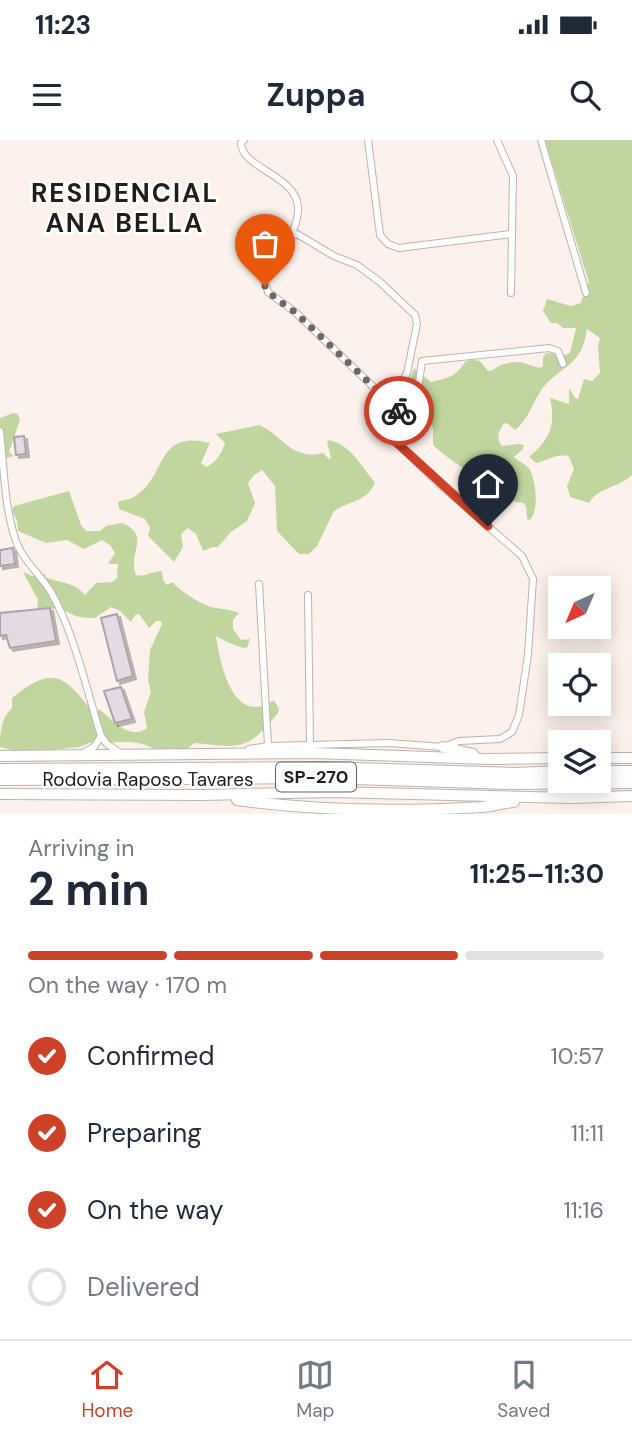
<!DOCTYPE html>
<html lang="en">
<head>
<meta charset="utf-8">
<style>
  :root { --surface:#fff; --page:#f2f2f3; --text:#1f2937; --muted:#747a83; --line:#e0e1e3; --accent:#cd4128 }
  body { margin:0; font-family:"DM Sans",sans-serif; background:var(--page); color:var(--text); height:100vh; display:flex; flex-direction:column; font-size:26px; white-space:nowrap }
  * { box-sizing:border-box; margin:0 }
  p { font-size:23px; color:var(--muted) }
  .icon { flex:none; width:38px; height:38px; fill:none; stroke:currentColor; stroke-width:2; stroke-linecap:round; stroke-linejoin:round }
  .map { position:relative; height:674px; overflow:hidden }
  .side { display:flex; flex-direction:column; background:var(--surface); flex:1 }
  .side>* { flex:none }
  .needle { width:46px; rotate:224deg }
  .buttons { position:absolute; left:548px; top:436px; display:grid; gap:14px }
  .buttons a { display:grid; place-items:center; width:63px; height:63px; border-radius:0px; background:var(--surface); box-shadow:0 4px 18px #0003; font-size:35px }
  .pin { position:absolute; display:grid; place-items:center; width:60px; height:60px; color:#fff; margin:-72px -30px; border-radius:50% 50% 50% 0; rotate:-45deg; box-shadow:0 0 7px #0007 }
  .pin .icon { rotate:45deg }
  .courier { position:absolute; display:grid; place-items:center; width:70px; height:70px; margin:-35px; border:5px solid #cd4128; border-radius:50%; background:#fff; color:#222; box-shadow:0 2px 9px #0007 }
  .headline em { font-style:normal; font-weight:700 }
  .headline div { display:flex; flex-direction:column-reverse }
  .headline { display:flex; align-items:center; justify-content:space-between; height:119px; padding:0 28px }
  h1 { font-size:46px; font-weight:700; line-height:52px }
  .bar { display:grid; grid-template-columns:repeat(4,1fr); gap:10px 7px; align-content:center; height:84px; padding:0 28px }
  .bar i { height:9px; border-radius:5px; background:var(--line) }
  .bar .selected { background:var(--accent) }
  .bar p { grid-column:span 4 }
  ol { padding:0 28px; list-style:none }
  li { display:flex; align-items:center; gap:21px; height:77px }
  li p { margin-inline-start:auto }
  li .icon { padding:7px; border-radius:50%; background:var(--accent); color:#fff; stroke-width:4 }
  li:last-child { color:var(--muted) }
  li i { width:38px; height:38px; border:4px solid var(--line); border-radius:50% }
  .status { display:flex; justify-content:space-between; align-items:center; height:49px; padding:0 35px; background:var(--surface); direction:ltr }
  .status svg { height:19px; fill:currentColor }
  header { display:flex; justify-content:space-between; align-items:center; height:91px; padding:0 28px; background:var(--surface); font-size:32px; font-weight:700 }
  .tab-bar { display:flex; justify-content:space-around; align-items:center; height:98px; border-top:2px solid var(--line); background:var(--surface); font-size:19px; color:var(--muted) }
  .tab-bar a { display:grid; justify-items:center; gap:4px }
  .tab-bar .selected { color:var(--accent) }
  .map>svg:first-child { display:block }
</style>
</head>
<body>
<div class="status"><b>11:23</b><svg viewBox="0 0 49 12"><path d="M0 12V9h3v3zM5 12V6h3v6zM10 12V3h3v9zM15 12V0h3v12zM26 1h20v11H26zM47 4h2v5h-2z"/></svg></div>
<header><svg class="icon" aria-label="menu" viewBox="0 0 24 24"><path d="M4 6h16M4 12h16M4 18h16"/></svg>Zuppa<svg class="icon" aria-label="search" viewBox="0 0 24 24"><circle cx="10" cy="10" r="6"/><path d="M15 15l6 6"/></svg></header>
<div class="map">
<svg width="632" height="674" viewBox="0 0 632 674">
  <defs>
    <filter id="shadow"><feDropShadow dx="3" dy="3" stdDeviation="0" flood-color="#0004"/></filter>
  </defs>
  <rect width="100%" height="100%" fill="#fcf2eb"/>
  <g fill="#c1d69e">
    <path d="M545,0H632V335C619,348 598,347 589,363L570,357L567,346L574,329L569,317C559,312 546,321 536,323L529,317C550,299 556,286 550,258L569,264V248L575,258L578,259L584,239L592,241L600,233L598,207L600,198L587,189C582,228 560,225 542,249C532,263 529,279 515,290L508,284L504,283C499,292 495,297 502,306L519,304L524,305L523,309L514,317C519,322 529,325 531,332C536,344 539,370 530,380L527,379L526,366L523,363L493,358L485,338H474C461,325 446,318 433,305V288L427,277L433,274L434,270L427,263H410L405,256L414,228L431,242C439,240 451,238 457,232C467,222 463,218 480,221L488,231C496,230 498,225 504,224C523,219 525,225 540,228L543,226V217L546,213L565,215L570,213L576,188H563L557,183H551L543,171L547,159L571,166L581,163L582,158L587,155L586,146L589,143Z"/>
    <path d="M13,273L18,274L20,280L9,312L14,316L0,319V278Z"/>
    <path d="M259,285C283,295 291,321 323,313L329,319L331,318L327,302L329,300C353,306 360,326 375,342C368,362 350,360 334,371L317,406L309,414H299L277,391L275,346L262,330L254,335L248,343L255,363L247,381L231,392L218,407H213L203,411L196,394L188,388L181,394L183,407L174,422L148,396L150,388L145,379L119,369L118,362C122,360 129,360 134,357C168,337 154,289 210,303L201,323L206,327C217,321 221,315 225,303L216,294Z"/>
    <path d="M69,351L81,385L86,391H100L106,386L122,383C152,396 127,412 136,435C146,437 152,431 162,431L163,440L167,445L172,442C182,452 197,462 211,467C220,469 230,469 239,473L233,480V489L241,500L250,499L247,508C236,507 225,501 216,496C220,523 233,588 274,560L279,569L278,573C247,611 242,608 195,603L184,611H160L143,604L131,602L89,603L79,607L41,611L11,610L0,607C0,592 1,578 12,568V558C54,523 65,536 95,575L99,569C113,580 130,601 147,588L144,572L151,552L148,540L150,510L162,484L161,481H156L149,488L139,474L135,475L131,482L120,471L111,467L95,478C89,478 82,478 76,476C64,471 54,463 42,474L37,469L38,460L23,432L32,436L45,434V437C62,444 73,441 85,455L96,443L112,442L117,438L118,424H108L115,413L110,405L102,400L84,409L67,400L46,403L18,391L17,381L12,371L14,366Z"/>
  </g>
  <g fill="#e3dae3" stroke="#aba3ab" stroke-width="2" filter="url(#shadow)">
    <path d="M24,296L26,314L16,315L14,297Z"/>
    <path d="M13,408L15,424L0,426V410Z"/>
    <path d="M50,468L56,501L10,508L6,495L0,496V473Z"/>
    <path d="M117,474L133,536L117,541L101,478Z"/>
    <path d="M121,547L132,579L115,583L104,551Z"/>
  </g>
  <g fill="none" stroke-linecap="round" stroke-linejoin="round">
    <g stroke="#bcb3ac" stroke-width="8">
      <g id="minor">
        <path d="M244,0L241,3C241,28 296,35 298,67C299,76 295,86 292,94"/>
        <path d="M368,0L380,95L388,104L399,108L511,94"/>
        <path d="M497,0L513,36L511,153"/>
        <path d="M541,0L586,153"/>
        <path d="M387,260L399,248L407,233L417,184L415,175L380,142L357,125L334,116L297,94L282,99L273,111L264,139L268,152L295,172L407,279"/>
        <path d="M0,291C4,326 4,365 15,398C21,419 40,434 51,452C74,492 87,551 101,596L107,604L120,613"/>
        <path d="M259,444L268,606"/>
        <path d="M308,455L310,605"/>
        <path d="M249,609L268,606L389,603L443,607L459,601L500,599L512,592L519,575L528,515L533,439L522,416L437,342L397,303L399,291L416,263L422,221L549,208L558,211L563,224"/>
        <path d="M83,613L94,607L101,596"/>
      </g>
    </g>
    <g stroke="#bcb3ac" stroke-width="12">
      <g id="trunk">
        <path d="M443,607L473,614"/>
        <path d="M0,616L314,613L488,619L560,618"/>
        <path d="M598,618H632"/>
        <path d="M0,654L203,655L333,652L572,658L632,656"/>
        <path d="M237,660C318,671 400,672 482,667C493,666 503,663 514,662"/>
      </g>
    </g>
    <g stroke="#bcb3ac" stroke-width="14">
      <g id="motorway">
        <path d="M0,630L322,628L515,634L560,632"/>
        <path d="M598,632H632"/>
        <path d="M0,639L322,637L514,643L632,642"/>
      </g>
    </g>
    <use href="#minor" stroke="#fff" stroke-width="6"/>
    <use href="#trunk" stroke="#fff" stroke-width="10"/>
    <use href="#motorway" stroke="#fff" stroke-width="12"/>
  </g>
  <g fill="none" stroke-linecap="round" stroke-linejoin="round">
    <path stroke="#6e6864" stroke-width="7" stroke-dasharray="0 12.6" d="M265,146L274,157L295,172L399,271"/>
    <path stroke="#cd4128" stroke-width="9" d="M399,271L407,279L400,291L397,303L488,386"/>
  </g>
  <g text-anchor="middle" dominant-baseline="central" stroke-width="5" stroke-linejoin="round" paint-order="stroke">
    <rect fill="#fff" stroke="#64615f" stroke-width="2" x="276" y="622.5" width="80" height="29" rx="5"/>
    <g font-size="18" font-weight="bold" fill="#211d1b">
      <text x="316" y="637">SP-270</text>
    </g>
    <g font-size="19" fill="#211d1b" stroke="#fff">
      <text x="148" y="639">Rodovia Raposo Tavares</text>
    </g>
    <g font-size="26" font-weight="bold" letter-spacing="2" fill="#211d1b" stroke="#fff">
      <text x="125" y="53">RESIDENCIAL<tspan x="125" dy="30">ANA BELLA</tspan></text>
    </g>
  </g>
</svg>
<div class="buttons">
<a><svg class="needle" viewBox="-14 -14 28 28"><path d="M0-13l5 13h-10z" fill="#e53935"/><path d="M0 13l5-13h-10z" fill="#747a83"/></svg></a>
<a><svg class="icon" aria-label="locate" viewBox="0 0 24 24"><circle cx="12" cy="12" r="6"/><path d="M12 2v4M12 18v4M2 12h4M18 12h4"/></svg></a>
<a><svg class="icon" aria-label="layers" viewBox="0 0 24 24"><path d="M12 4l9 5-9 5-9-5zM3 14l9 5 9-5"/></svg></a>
</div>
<div class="pin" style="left:265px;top:146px;background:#ea580c"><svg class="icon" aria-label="bag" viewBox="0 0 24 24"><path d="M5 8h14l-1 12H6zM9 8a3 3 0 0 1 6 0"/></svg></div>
<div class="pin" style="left:488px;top:386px;background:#1f2937"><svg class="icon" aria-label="home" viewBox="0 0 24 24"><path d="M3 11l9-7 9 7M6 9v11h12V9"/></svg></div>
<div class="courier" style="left:399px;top:271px"><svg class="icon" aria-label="bike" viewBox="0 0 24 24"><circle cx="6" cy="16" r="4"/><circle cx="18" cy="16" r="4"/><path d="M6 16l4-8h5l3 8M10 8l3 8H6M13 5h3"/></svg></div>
</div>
<section class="side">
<div class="headline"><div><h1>2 min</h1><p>Arriving in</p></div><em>11:25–11:30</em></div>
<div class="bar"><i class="selected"></i><i class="selected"></i><i class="selected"></i><i></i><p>On the way · 170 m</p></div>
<ol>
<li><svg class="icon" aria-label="check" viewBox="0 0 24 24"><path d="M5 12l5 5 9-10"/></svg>Confirmed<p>10:57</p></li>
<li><svg class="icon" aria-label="check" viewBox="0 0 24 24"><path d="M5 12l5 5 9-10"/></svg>Preparing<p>11:11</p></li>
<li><svg class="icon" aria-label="check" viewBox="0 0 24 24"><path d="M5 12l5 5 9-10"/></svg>On the way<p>11:16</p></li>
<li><i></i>Delivered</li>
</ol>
</section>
<nav class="tab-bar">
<a class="selected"><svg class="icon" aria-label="home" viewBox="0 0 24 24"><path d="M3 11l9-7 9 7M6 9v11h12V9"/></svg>Home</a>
<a><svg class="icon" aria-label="map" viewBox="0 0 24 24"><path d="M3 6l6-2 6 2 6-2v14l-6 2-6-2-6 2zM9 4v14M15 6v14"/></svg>Map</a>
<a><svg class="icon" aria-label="saved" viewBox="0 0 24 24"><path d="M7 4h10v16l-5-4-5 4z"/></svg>Saved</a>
</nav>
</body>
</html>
